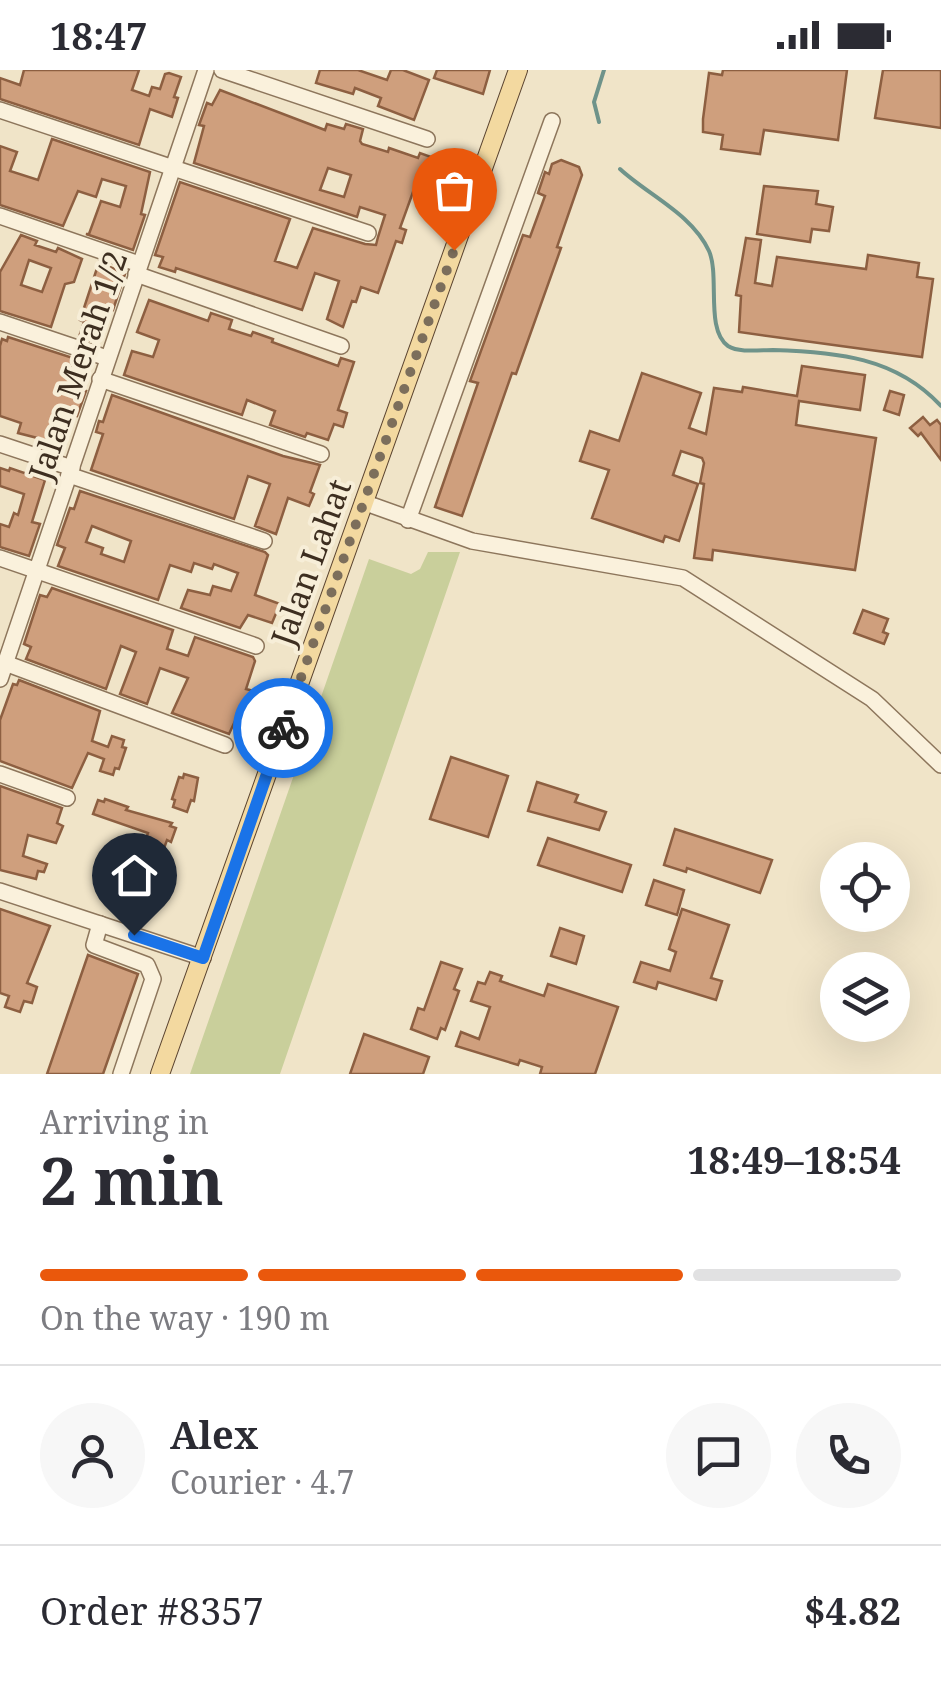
<!DOCTYPE html>
<html lang="en">
<head>
<meta charset="utf-8">
<style>
  :root { --surface:#fff; --page:#f7f7f7; --text:#2b2b33; --muted:#7c7c81; --line:#e1e1e2; --accent:#ea580c }
  body { margin:0; font-family:"Noto Serif",serif; background:var(--page); color:var(--text); height:100vh; display:flex; flex-direction:column; font-size:38px; white-space:nowrap }
  * { box-sizing:border-box; margin:0 }
  p { font-size:32px; color:var(--muted) }
  .icon { flex:none; width:55px; height:55px; fill:none; stroke:currentColor; stroke-width:2; stroke-linecap:round; stroke-linejoin:round }
  .map { position:relative; height:1004px; overflow:hidden }
  .side { display:flex; flex-direction:column; background:var(--surface); flex:1 }
  .side>* { flex:none }
  .controls { position:absolute; left:820px; top:772px; display:grid; gap:20px }
  .controls a { display:grid; place-items:center; width:90px; height:90px; border-radius:50%; background:var(--surface); box-shadow:0 10px 40px #0002; font-size:50px }
  .pin { position:absolute; display:grid; place-items:center; width:85px; height:85px; color:#fff; margin:-102px -42px; border-radius:50% 50% 50% 0; rotate:-45deg; box-shadow:0 0 10px #0007 }
  .pin .icon { rotate:45deg }
  .courier { position:absolute; display:grid; place-items:center; width:100px; height:100px; margin:-50px; border:8px solid #1a73e8; border-radius:50%; background:#fff; color:#222; box-shadow:0 2px 12px #0007 }
  .overview em { font-style:normal; font-weight:700 }
  .overview div { display:flex; flex-direction:column-reverse }
  .overview { display:flex; align-items:center; justify-content:space-between; height:170px; padding:0 40px }
  h1 { font-size:65px; font-weight:700; line-height:75px }
  .bar { display:grid; grid-template-columns:repeat(4,1fr); gap:15px 10px; align-content:center; height:120px; padding:0 40px }
  .bar i { height:12px; border-radius:8px; background:var(--line) }
  .bar .on { background:var(--accent) }
  .bar p { grid-column:span 4 }
  .line { display:flex; align-items:center; gap:25px; padding:0 40px; border-top:2px solid var(--line) }
  .line div { flex:1 }
  .round { display:grid; place-items:center; flex:none; width:105px; height:105px; border-radius:52px; background:var(--page) }
  .status { display:flex; justify-content:space-between; align-items:center; height:70px; padding:0 50px; background:var(--surface); direction:ltr }
  .status svg { height:28px; fill:currentColor }
  .map>svg:first-child { display:block }
</style>
</head>
<body>
<div class="status"><b>18:47</b><svg viewBox="0 0 49 12"><path d="M0 12V9h3v3zM5 12V6h3v6zM10 12V3h3v9zM15 12V0h3v12zM26 1h20v11H26zM47 4h2v5h-2z"/></svg></div>
<div class="map">
<svg width="941" height="1004" viewBox="0 0 941 1004">
  <rect width="100%" height="100%" fill="#f0e4c8"/>
  <path fill="#c9cf9b" d="M428,482H460L280,1004H190L369,489L411,504L420,499Z"/>
  <g fill="none" stroke-linecap="round" stroke-linejoin="round">
    <g stroke="#6f938a" stroke-width="4">
      <path d="M599,52L594,32L604,0"/>
      <path d="M620,99C648,125 692,144 709,181C720,206 705,260 728,276C739,283 760,280 773,280C836,282 896,287 941,336"/>
    </g>
  </g>
  <g fill="#cf9f7d" stroke="#8d5f41" stroke-width="2.5" fill-rule="evenodd">
    <path d="M24,0H139L132,20L149,26L152,17L160,19L165,4L169,3L181,7L174,27L178,28L172,47L150,39L139,75L0,29V8L20,15Z"/>
    <path d="M320,0H358L387,10L391,0H403L429,10L414,50L378,36L381,28L355,18L353,24L316,13Z"/>
    <path d="M437,0H490L483,24L434,8Z"/>
    <path d="M723,0H847L838,70L764,60L760,84L721,79L723,65L703,62V49L709,3L722,5Z"/>
    <path d="M883,0H941V58L875,48Z"/>
    <path d="M220,20L325,60L327,54L344,59L346,54L363,59L360,71L362,74L388,82L389,78L418,88L420,83L431,87L418,123L413,122L400,158L406,160L402,173L396,171L378,223L361,217L356,232L352,231L343,257L327,249L339,211L315,203L302,240L176,198L175,202L159,197L163,187L155,185L180,112L290,149L275,191L297,198L313,158L365,174L376,175L378,167L385,145L360,137L357,147L194,93L204,56L199,55L207,33L212,35ZM328,98L351,105L344,127L320,120Z"/>
    <path d="M52,69L150,102L141,144L145,145L133,180L86,164H89L101,131L120,137L126,116L102,109L96,127L78,121L63,156L0,135V76L17,82L10,101L38,110Z"/>
    <path d="M561,90L579,97L582,105L557,177L561,178L516,304L512,303L462,446L435,437L478,313L470,311L523,165L530,167L545,126L538,123L545,102L549,104L552,94Z"/>
    <path d="M764,116L818,121L816,134L833,137L829,161L812,159L810,172L757,164Z"/>
    <path d="M21,165L37,171L35,175L56,182L58,178L82,189L74,212L65,214L51,257L0,241V202ZM29,190L51,198L42,222L21,215Z"/>
    <path d="M746,168L761,170L755,213L772,216L777,187L866,199L868,185L919,193L917,207L933,209L922,287L739,262L741,226L736,225Z"/>
    <path d="M99,192L125,204L113,240L107,239L92,271L79,267L84,252L80,250Z"/>
    <path d="M149,230L208,251L211,243L232,250L229,259L251,266L253,262L273,269L272,272L338,296L341,288L354,292L338,340L347,343L343,357L334,354L328,370L307,363L305,367L270,355L275,341L247,330L242,345L124,305L132,281L153,287L159,270L137,262Z"/>
    <path d="M8,267L73,288L67,305L84,310L81,320L86,321L77,346L67,344L57,373L18,363L21,353L0,346V276L2,269L7,271Z"/>
    <path d="M802,296L865,305L860,340L799,331L796,355L876,368L855,500L713,480L712,490L694,488L704,414L700,413L704,393L702,388L681,381L673,405L698,414L679,471L665,466L663,472L592,448L609,400L580,391L590,361L619,371L642,303L701,323L689,358L706,364L714,318L742,322L743,317L797,326Z"/>
    <path d="M890,321L904,325L899,345L884,340Z"/>
    <path d="M112,325L283,386L320,395L310,422L314,424L309,436L288,428L276,464L255,456L270,414L248,406L234,449L91,400L103,364L96,362L99,351L103,352Z"/>
    <path d="M923,347L930,355L937,350L941,355V390L921,363L918,366L910,358Z"/>
    <path d="M0,398L9,401L10,398L45,410L32,452L40,454L29,486L0,477V454L9,457L14,443L18,445L24,424L0,416Z"/>
    <path d="M80,421L265,482L268,485L255,525L280,534L272,553L248,545L240,558L181,538L188,520L210,525L213,516L231,521L238,503L214,494L212,499L194,493L191,502L170,495L158,530L58,496L65,478L57,475L70,438L74,439ZM92,456L131,471L124,492L101,484L103,478L86,472Z"/>
    <path d="M52,518L173,560L167,579L188,586L195,567L253,587L255,591L246,619L254,621L251,629L256,631L252,642L241,638L229,664L172,643L188,608L160,598L147,634L120,624L136,582L121,576L106,619L26,589L31,577L24,574L40,525L47,527Z"/>
    <path d="M863,540L888,549L883,562L888,564L884,574L854,563Z"/>
    <path d="M19,610L100,641L92,671L108,677L112,666L124,670L122,677L126,678L119,699L115,698L113,705L100,701L104,689L88,683L72,718L0,691V650L13,614L17,615Z"/>
    <path d="M451,687L508,706L488,767L430,749Z"/>
    <path d="M184,704L198,708L194,731L191,730L187,742L173,737L175,730L172,729L179,707L183,708Z"/>
    <path d="M537,712L578,725L575,732L606,742L599,760L528,741Z"/>
    <path d="M0,716L62,738L57,753L63,756L56,773L28,765L23,786L47,794L44,802L38,801L36,809L0,800Z"/>
    <path d="M105,729L128,737L126,740L172,753L170,756L176,758L171,772L167,770L157,797L147,793L139,824L131,821L128,831L113,826L124,794L136,798L148,763L93,744L98,730L104,732Z"/>
    <path d="M675,759L772,790L760,823L687,798L686,802L664,795Z"/>
    <path d="M548,768L631,795L622,822L538,795Z"/>
    <path d="M654,810L684,820L677,845L646,835Z"/>
    <path d="M0,839L50,856L27,913L37,917L32,933L24,931L20,942L5,937L9,926L0,923Z"/>
    <path d="M682,839L729,855L711,908L722,911L716,930L658,912L656,919L634,912L641,892L670,901L676,882L669,879Z"/>
    <path d="M560,858L584,866L576,894L551,886Z"/>
    <path d="M88,885L138,904L103,1004H47Z"/>
    <path d="M441,892L462,899L454,919L459,921L445,960L441,958L437,969L411,959L418,938L424,940Z"/>
    <path d="M490,902L502,906L500,911L544,926L548,914L618,937L595,1004H540L542,997L520,990L518,995L456,976L461,962L479,969L490,937L471,931L478,912L485,914Z"/>
    <path d="M364,964L429,987L423,1004H350Z"/>
  </g>
  <g fill="none" stroke-linecap="round" stroke-linejoin="round">
    <g stroke="#8d765c" stroke-width="18">
      <g id="minor">
        <path d="M222,0L427,69"/>
        <path d="M0,40L368,163"/>
        <path d="M0,146L139,194"/>
        <path d="M136,204L341,276"/>
        <path d="M0,252L107,288"/>
        <path d="M100,309L321,384"/>
        <path d="M0,374L72,398"/>
        <path d="M69,405L264,471"/>
        <path d="M363,432L472,471L683,508L872,629L941,695"/>
        <path d="M408,450L552,51"/>
        <path d="M0,488L256,576"/>
        <path d="M5,593L225,675"/>
        <path d="M0,609L206,0"/>
        <path d="M0,704L67,728"/>
        <path d="M0,821L203,888"/>
        <path d="M100,854L94,875L147,895L153,909L121,1004"/>
      </g>
    </g>
    <g stroke="#5b4430" stroke-width="20">
      <path id="major" d="M160,1004L518,0"/>
    </g>
    <use href="#minor" stroke="#faf1dc" stroke-width="15"/>
    <use href="#major" stroke="#f3d9a0" stroke-width="18"/>
  </g>
  <g fill="none" stroke-linecap="round" stroke-linejoin="round">
    <path stroke="#7c6e5b" stroke-width="10" stroke-dasharray="0 18" d="M283,658L454,180"/>
    <path stroke="#1a73e8" stroke-width="12" d="M134,865L203,888L283,658"/>
  </g>
  <g text-anchor="middle" dominant-baseline="central" stroke-width="8" stroke-linejoin="round" paint-order="stroke">
    <g font-size="32" fill="#3d2e20" stroke="#f7eed8">
      <text transform="translate(77 295) rotate(-71)">Jalan Merah 1/2</text>
      <text transform="translate(310 492) rotate(-70)">Jalan Lahat</text>
    </g>
  </g>
</svg>
<div class="controls">
<a><svg class="icon" aria-label="locate" viewBox="0 0 24 24"><circle cx="12" cy="12" r="6"/><path d="M12 2v4M12 18v4M2 12h4M18 12h4"/></svg></a>
<a><svg class="icon" aria-label="layers" viewBox="0 0 24 24"><path d="M12 4l9 5-9 5-9-5zM3 14l9 5 9-5"/></svg></a>
</div>
<div class="pin" style="left:454px;top:180px;background:#ea580c"><svg class="icon" aria-label="bag" viewBox="0 0 24 24"><path d="M5 8h14l-1 12H6zM9 8a3 3 0 0 1 6 0"/></svg></div>
<div class="pin" style="left:134px;top:865px;background:#1f2937"><svg class="icon" aria-label="home" viewBox="0 0 24 24"><path d="M3 11l9-7 9 7M6 9v11h12V9"/></svg></div>
<div class="courier" style="left:283px;top:658px"><svg class="icon" aria-label="bike" viewBox="0 0 24 24"><circle cx="6" cy="16" r="4"/><circle cx="18" cy="16" r="4"/><path d="M6 16l4-8h5l3 8M10 8l3 8H6M13 5h3"/></svg></div>
</div>
<section class="side">
<div class="overview"><div><h1>2 min</h1><p>Arriving in</p></div><em>18:49–18:54</em></div>
<div class="bar"><i class="on"></i><i class="on"></i><i class="on"></i><i></i><p>On the way · 190 m</p></div>
<div class="line" style="height:180px"><a class="round"><svg class="icon" aria-label="person" viewBox="0 0 24 24"><circle cx="12" cy="8" r="4"/><path d="M4 21q1-7 8-7t8 7"/></svg></a><div><b>Alex</b><p>Courier · 4.7</p></div><a class="round"><svg class="icon" aria-label="chat" viewBox="0 0 24 24"><path d="M4 5h16v11H9l-5 4z"/></svg></a><a class="round"><svg class="icon" aria-label="phone" viewBox="0 0 24 24"><path d="M5 4h4l2 5-3 2q2 4 5 5l2-3 5 2v4C11 20 4 13 5 4z"/></svg></a></div>
<div class="line" style="height:130px"><div>Order #8357</div><b>$4.82</b></div>
</section>
</body>
</html>
